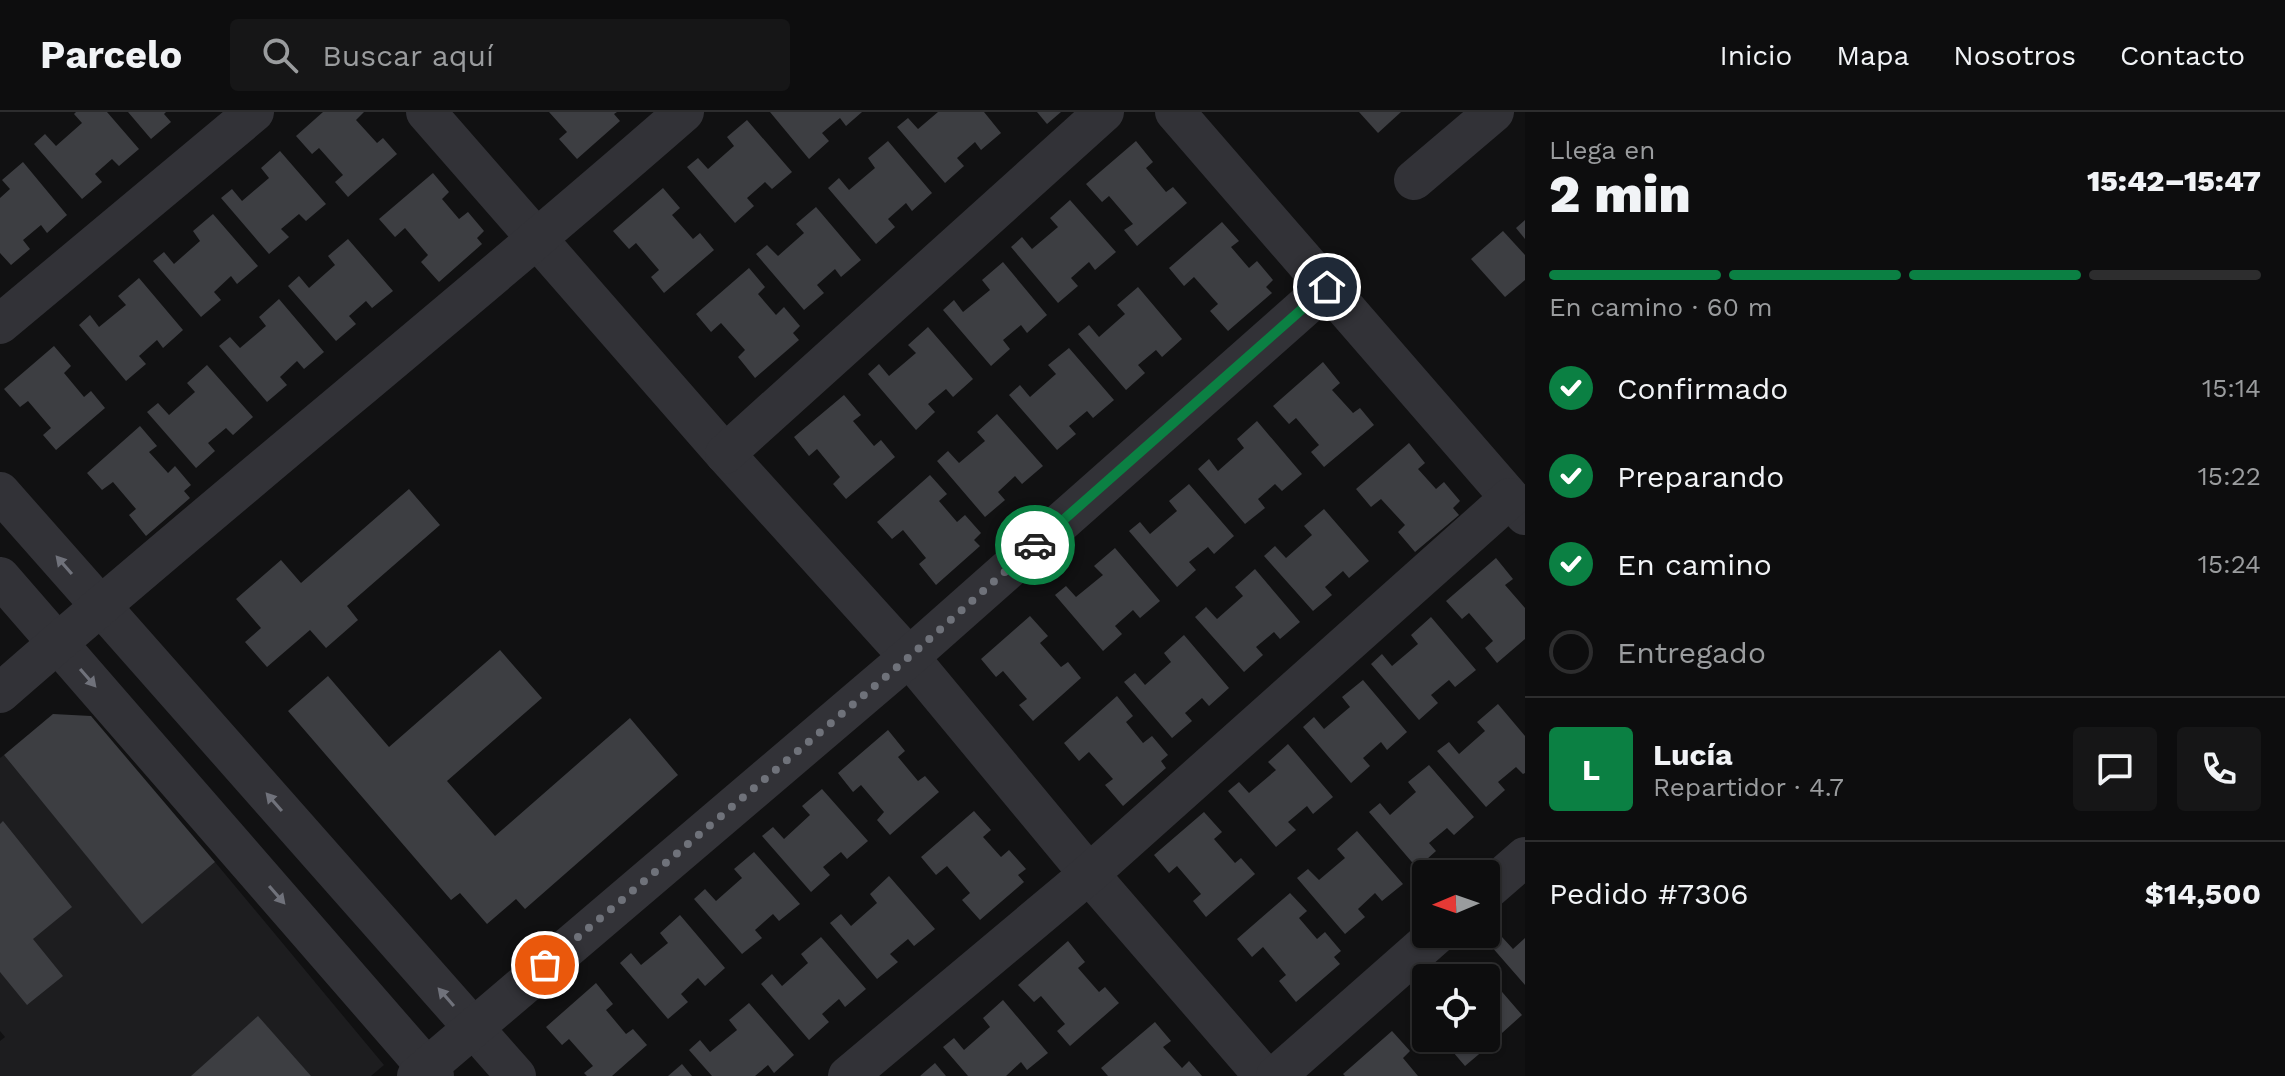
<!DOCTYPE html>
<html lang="es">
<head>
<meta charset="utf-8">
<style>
  :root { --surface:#0d0d0e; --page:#161617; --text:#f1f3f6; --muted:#9a9c9e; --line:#2d2d2e; --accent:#0b8043 }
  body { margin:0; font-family:"Work Sans",sans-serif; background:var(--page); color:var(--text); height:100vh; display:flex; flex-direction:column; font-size:30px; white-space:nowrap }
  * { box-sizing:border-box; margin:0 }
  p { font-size:26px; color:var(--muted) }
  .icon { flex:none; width:44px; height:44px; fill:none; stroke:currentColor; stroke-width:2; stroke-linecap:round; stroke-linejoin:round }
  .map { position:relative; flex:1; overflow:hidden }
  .sheet { display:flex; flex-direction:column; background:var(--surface); width:760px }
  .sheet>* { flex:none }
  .needle { width:52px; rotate:268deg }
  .tools { position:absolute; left:1412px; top:748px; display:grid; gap:16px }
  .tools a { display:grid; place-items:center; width:88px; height:88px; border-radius:8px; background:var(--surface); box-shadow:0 2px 6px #0004,0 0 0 2px var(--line); font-size:40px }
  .pin { position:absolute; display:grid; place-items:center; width:68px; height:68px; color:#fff; margin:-34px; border:4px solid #fff; border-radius:50%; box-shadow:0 2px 8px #0007 }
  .courier { position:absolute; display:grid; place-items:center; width:80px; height:80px; margin:-40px; border:6px solid #0b8043; border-radius:50%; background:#fff; color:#222; box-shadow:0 2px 10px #0007 }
  .overview em { font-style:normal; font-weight:800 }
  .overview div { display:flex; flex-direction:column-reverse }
  .overview { display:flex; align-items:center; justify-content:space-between; height:136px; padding:0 24px }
  h1 { font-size:52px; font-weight:800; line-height:60px }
  .bar { display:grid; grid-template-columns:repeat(4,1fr); gap:12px 8px; align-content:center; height:96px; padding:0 24px }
  .bar i { height:10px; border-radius:6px; background:var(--line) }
  .bar .current { background:var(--accent) }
  .bar p { grid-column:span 4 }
  .line { display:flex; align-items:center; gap:20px; padding:0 24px; border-top:2px solid var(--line) }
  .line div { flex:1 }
  .round { display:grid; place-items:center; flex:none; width:84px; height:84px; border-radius:8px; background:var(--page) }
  ol { padding:0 24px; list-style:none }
  li { display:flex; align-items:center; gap:24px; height:88px }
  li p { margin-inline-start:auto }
  li .icon { padding:8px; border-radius:50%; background:var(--accent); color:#fff; stroke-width:4 }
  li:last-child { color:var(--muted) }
  li i { width:44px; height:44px; border:4px solid var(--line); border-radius:50% }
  header { display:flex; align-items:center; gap:48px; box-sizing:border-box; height:112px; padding:0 40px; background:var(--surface); border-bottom:2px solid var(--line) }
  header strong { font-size:38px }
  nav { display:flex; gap:44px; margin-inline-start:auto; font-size:28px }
  .search { width:560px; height:72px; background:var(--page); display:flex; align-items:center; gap:20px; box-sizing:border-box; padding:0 28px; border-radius:8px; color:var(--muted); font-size:30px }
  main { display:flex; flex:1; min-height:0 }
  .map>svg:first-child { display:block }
</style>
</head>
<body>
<header>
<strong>Parcelo</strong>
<div class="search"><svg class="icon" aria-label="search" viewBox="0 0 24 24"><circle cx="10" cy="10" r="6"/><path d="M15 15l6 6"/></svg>Buscar aquí</div>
<nav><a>Inicio</a><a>Mapa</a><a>Nosotros</a><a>Contacto</a></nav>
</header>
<main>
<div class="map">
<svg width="1525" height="964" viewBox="0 0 1525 964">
  <rect width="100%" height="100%" fill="#111112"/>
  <path fill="#1d1d1f" d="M4,643L142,811L215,750L384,953L371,964H0V929L5,925L0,919V646Z"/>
  <g fill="#3d3e42">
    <path d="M76,0H107L139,37L119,54L112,47L95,62L102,70L82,87L34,32L45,22L56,34L82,11L74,2Z"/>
    <path d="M128,0H166L164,2L171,10L151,27Z"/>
    <path d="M323,0H364L356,8L377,31L383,26L397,42L348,85L335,70L343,63L319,36L312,42L296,24Z"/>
    <path d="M549,0H617L614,2L620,9L577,47L559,27L567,20Z"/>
    <path d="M770,0H862L846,14L840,6L822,21L829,29L809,47Z"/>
    <path d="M938,0H984L1001,21L981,38L975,30L957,46L964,54L945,71L897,15L908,6L918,17Z"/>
    <path d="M1037,0H1061L1047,12Z"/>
    <path d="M1359,0H1401L1378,21Z"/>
    <path d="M747,8L792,60L772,77L765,70L747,86L754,94L735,111L687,55L698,46L708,57L734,34L727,25Z"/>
    <path d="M888,29L932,81L912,99L906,91L888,107L895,115L876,132L828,76L839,66L849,78L875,56L868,46Z"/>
    <path d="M1136,29L1153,50L1146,56L1166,80L1173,75L1187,91L1137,134L1124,118L1133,112L1109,84L1102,90L1086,72Z"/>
    <path d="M280,39L326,92L306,109L299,102L281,117L289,125L269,142L221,86L232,77L242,89L269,66L261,56Z"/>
    <path d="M23,50L67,103L47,121L41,113L23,128L30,137L11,153L0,141V86L10,77L2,68Z"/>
    <path d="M433,61L449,80L442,87L459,107L468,100L484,119L477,126L482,132L439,170L421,150L428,143L405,116L395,125L379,107Z"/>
    <path d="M663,76L680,96L672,103L693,127L700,121L714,138L664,181L651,165L659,158L636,131L629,137L613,119Z"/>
    <path d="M1070,88L1116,140L1095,158L1089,150L1071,166L1078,174L1058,191L1011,135L1022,125L1032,137L1058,115L1050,106Z"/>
    <path d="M816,95L861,148L841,165L835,157L817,173L824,181L804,198L756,142L767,133L778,144L804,121L796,112Z"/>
    <path d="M213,102L258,154L237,172L231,164L214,180L221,188L201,205L153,149L164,140L174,152L200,129L193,119Z"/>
    <path d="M1525,108V127L1516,116Z"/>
    <path d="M1222,110L1239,129L1231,135L1249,156L1257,149L1273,168L1266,175L1272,181L1228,219L1210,199L1218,192L1194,165L1184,174L1169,156Z"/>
    <path d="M1503,119L1525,143V168L1505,185L1471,147Z"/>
    <path d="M348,127L393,179L372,196L366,189L349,204L356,212L336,229L288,174L299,164L309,176L335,153L328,144Z"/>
    <path d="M1003,150L1047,203L1027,221L1021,213L1003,228L1010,237L991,254L943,198L954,188L963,200L990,178L982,168Z"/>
    <path d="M749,156L765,175L758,182L776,203L784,195L800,214L793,221L799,228L755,266L738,245L745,238L721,211L711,220L696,202Z"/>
    <path d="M139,166L183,218L163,236L157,228L139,244L146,252L126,269L79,213L90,203L99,215L126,193L118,184Z"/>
    <path d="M1138,175L1182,227L1162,245L1156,238L1138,253L1145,261L1126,278L1078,222L1089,213L1099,225L1125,202L1117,193Z"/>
    <path d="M279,187L324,240L304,257L297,249L280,265L287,273L267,290L219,234L230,225L240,236L266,214L259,205Z"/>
    <path d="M928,215L973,267L953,285L946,277L928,292L935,300L916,318L868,262L879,252L889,264L916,241L908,233Z"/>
    <path d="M54,234L71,254L64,261L84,285L91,279L105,296L56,338L43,323L51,316L28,289L20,295L4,277Z"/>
    <path d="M1069,236L1114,288L1093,306L1087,299L1069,314L1076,322L1057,338L1009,283L1020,273L1030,285L1056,262L1048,253Z"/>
    <path d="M1323,250L1340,271L1332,278L1353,301L1360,296L1374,313L1324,355L1311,340L1319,333L1296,306L1289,312L1273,294Z"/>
    <path d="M207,253L253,305L233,323L226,316L208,331L215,339L196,356L147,300L158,291L169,303L195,280L187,271Z"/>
    <path d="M844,283L861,303L853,309L874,334L881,328L895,345L846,387L833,372L840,365L817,337L809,344L794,325Z"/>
    <path d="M997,302L1043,354L1022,372L1015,364L998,380L1005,388L985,405L937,349L948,339L959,351L985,329L977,320Z"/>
    <path d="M1257,309L1302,362L1282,379L1275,372L1258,387L1265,396L1245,412L1198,357L1209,347L1218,359L1244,336L1237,327Z"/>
    <path d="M140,314L157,334L149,340L168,361L175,354L191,373L184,379L190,386L146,424L129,403L136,397L113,370L102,378L87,361Z"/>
    <path d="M1409,331L1425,351L1418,357L1436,377L1444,370L1460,389L1453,396L1459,403L1415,440L1398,420L1405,413L1381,387L1371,395L1356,377Z"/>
    <path d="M930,363L947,382L939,389L957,410L965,403L981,421L974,428L980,434L936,473L919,452L926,446L903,418L892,427L877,410Z"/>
    <path d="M1189,372L1234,424L1214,442L1208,435L1189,450L1196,458L1177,475L1129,419L1140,410L1150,422L1177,399L1169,389Z"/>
    <path d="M409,377L440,413L347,494L358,508L326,536L310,518L267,555L245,530L261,516L236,487L281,448L301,471Z"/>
    <path d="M1324,397L1369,449L1349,466L1343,459L1325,475L1332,483L1313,499L1264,444L1275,434L1286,446L1312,423L1304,414Z"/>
    <path d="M1115,436L1160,489L1140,506L1133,498L1115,514L1122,522L1103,539L1055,483L1066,474L1076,485L1103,463L1094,454Z"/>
    <path d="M1496,446L1513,467L1505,473L1525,496V527L1497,551L1485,536L1493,529L1469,501L1462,507L1446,489Z"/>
    <path d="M1255,457L1300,510L1280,527L1274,520L1256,535L1263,543L1244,560L1195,505L1206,495L1217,507L1243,484L1235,475Z"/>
    <path d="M1030,504L1048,524L1040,531L1061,555L1068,550L1081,566L1033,609L1019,593L1027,587L1003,559L996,565L981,547Z"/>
    <path d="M1431,505L1476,558L1455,575L1449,568L1431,583L1438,591L1419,608L1371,552L1382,542L1392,554L1418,532L1411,523Z"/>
    <path d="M1184,523L1229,576L1209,594L1202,586L1185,601L1192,609L1172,626L1124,570L1135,561L1145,573L1171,550L1164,541Z"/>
    <path d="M500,538L542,586L447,669L495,724L630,606L678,663L525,797L516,787L487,812L460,781L451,788L288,599L328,564L389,635Z"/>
    <path d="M1363,568L1407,620L1387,638L1381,630L1363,646L1370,654L1351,671L1303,615L1314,605L1324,617L1350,595L1342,585Z"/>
    <path d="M1117,584L1133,604L1126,610L1143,631L1152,624L1168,643L1161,649L1166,656L1123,694L1105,673L1113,667L1089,640L1079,649L1064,631Z"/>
    <path d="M1498,592L1525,624V661L1523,662L1516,655L1498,670L1505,678L1486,695L1437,639L1449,630L1459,642L1485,619L1477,610Z"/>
    <path d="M53,602L91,604L215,750L142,812L4,643Z"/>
    <path d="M888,618L905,639L898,645L918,669L925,664L939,680L890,723L877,708L884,700L861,673L853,680L838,661Z"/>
    <path d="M1288,632L1333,685L1313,702L1307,694L1288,710L1296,718L1276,735L1228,679L1239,670L1249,681L1276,658L1268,650Z"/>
    <path d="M1429,653L1474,705L1454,723L1447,716L1429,731L1436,739L1417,756L1369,700L1380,691L1390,703L1416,680L1408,670Z"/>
    <path d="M822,677L868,729L847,747L841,740L823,755L830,763L811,780L762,724L773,715L784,727L810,703L802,694Z"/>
    <path d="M974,699L991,718L983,725L1001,745L1009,738L1026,757L1018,763L1024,770L980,808L962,788L970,781L947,754L936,763L921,745Z"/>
    <path d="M1204,700L1222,720L1214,727L1235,751L1241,746L1255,762L1206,805L1193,789L1201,782L1177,754L1169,761L1154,743Z"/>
    <path d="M3,709L72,795L33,827L63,864L27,893L0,860V712Z"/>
    <path d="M1357,719L1403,772L1382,789L1375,781L1358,797L1365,805L1345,822L1297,766L1308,757L1319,768L1345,746L1337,737Z"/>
    <path d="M754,740L800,792L779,809L773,802L755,818L762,826L742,842L694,787L705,777L716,789L742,766L734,757Z"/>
    <path d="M889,764L935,817L914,834L908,827L890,842L898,850L877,867L830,811L841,802L851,814L877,791L870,782Z"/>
    <path d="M1290,781L1307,799L1299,806L1317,827L1325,820L1341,839L1334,845L1340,852L1296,890L1279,869L1286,863L1263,835L1252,845L1237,827Z"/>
    <path d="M680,803L725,856L705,874L698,866L681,882L688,890L668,907L620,851L631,841L641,853L668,831L660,821Z"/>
    <path d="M821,825L866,877L845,895L839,887L822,902L829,910L809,928L761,872L772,862L782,874L808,851L801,842Z"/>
    <path d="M1502,825L1513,837L1525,826V873L1491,834Z"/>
    <path d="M1068,829L1085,850L1078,856L1099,880L1105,875L1119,891L1070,934L1057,919L1065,912L1041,884L1034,890L1018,873Z"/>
    <path d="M1477,851L1522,903L1502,921L1495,914L1486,922V866H1460Z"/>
    <path d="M596,871L613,892L606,898L626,922L633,917L647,933L612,964H587L584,961L593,954L569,927L562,933L546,915Z"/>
    <path d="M1003,888L1048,941L1027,958L1021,950L1006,964H968L943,935L954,926L964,938L990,915L983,906Z"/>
    <path d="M749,891L794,943L774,961L768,953L755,964H712L689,938L700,928L710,940L737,918L729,908Z"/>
    <path d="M1426,891V909L1417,898Z"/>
    <path d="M258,904L311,964H191Z"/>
    <path d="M1155,910L1171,929L1163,935L1182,956L1189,949L1202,964H1108L1101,956Z"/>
    <path d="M1392,919L1410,939L1403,946L1418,964H1345L1343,962Z"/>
    <path d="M1441,926H1481L1478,929L1485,937L1465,954Z"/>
    <path d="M935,951L946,964H920Z"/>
    <path d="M682,952L692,964H668Z"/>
  </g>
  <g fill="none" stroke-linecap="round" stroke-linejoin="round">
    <g stroke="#323237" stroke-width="40">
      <path d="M426,0L725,342L909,545L1089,762L1264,964"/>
      <path d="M1175,0L1525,403"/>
      <path d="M1414,68L1494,0"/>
      <path d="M0,212L254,0"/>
      <path d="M725,342L1104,0"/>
      <path d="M0,380L516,964"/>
      <path d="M0,465L434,964"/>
      <path d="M0,581C225,384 459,197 684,0"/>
      <path d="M1486,779L1525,745"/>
      <path d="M417,964L909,545L1327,175"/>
      <path d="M848,964L1089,762L1510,386"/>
      <path d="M1276,964L1437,822"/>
    </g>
  </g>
  <defs><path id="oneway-solid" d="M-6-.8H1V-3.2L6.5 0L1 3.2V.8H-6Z" transform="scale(2)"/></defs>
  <g fill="#70727b">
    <use href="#oneway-solid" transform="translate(64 453) rotate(-131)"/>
    <use href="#oneway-solid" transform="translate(88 566) rotate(49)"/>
    <use href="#oneway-solid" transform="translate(274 690) rotate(-131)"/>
    <use href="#oneway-solid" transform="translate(277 783) rotate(49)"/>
    <use href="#oneway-solid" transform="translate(446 885) rotate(-131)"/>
  </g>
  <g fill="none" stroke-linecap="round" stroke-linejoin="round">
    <path stroke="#6f727a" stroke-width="8" stroke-dasharray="0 14.4" d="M545,853L909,545L1035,433"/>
    <path stroke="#0b8043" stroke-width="10" d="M1035,433L1327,175"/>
  </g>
</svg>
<div class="tools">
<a><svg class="needle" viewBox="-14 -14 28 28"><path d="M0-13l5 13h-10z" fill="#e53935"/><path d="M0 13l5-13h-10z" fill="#9a9c9e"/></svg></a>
<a><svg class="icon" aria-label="locate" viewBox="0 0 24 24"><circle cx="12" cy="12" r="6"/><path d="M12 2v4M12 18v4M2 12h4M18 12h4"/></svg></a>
</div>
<div class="pin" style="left:545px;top:853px;background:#ea580c"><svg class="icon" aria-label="bag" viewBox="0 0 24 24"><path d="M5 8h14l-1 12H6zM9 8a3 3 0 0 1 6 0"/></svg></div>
<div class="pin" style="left:1327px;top:175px;background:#1f2937"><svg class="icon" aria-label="home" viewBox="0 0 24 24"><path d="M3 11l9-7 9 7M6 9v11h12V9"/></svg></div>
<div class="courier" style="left:1035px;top:433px"><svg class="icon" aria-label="car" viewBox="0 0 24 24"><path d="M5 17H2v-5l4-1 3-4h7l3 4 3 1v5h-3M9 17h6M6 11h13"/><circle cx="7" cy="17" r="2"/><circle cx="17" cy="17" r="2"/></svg></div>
</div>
<section class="sheet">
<div class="overview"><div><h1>2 min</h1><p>Llega en</p></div><em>15:42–15:47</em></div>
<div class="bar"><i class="current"></i><i class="current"></i><i class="current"></i><i></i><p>En camino · 60 m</p></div>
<ol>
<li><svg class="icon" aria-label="check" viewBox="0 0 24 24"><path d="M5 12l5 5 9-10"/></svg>Confirmado<p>15:14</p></li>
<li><svg class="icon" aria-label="check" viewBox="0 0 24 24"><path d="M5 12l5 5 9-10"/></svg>Preparando<p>15:22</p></li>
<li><svg class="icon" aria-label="check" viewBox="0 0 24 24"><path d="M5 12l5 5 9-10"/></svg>En camino<p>15:24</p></li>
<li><i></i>Entregado</li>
</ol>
<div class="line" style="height:144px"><b class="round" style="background:var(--accent);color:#fff">L</b><div><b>Lucía</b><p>Repartidor · 4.7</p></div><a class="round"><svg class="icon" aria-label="chat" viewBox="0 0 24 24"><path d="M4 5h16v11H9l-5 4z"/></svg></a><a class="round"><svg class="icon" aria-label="phone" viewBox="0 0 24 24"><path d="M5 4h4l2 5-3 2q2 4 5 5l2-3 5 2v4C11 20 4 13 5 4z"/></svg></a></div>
<div class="line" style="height:104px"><div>Pedido #7306</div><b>$14,500</b></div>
</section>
</main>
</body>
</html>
